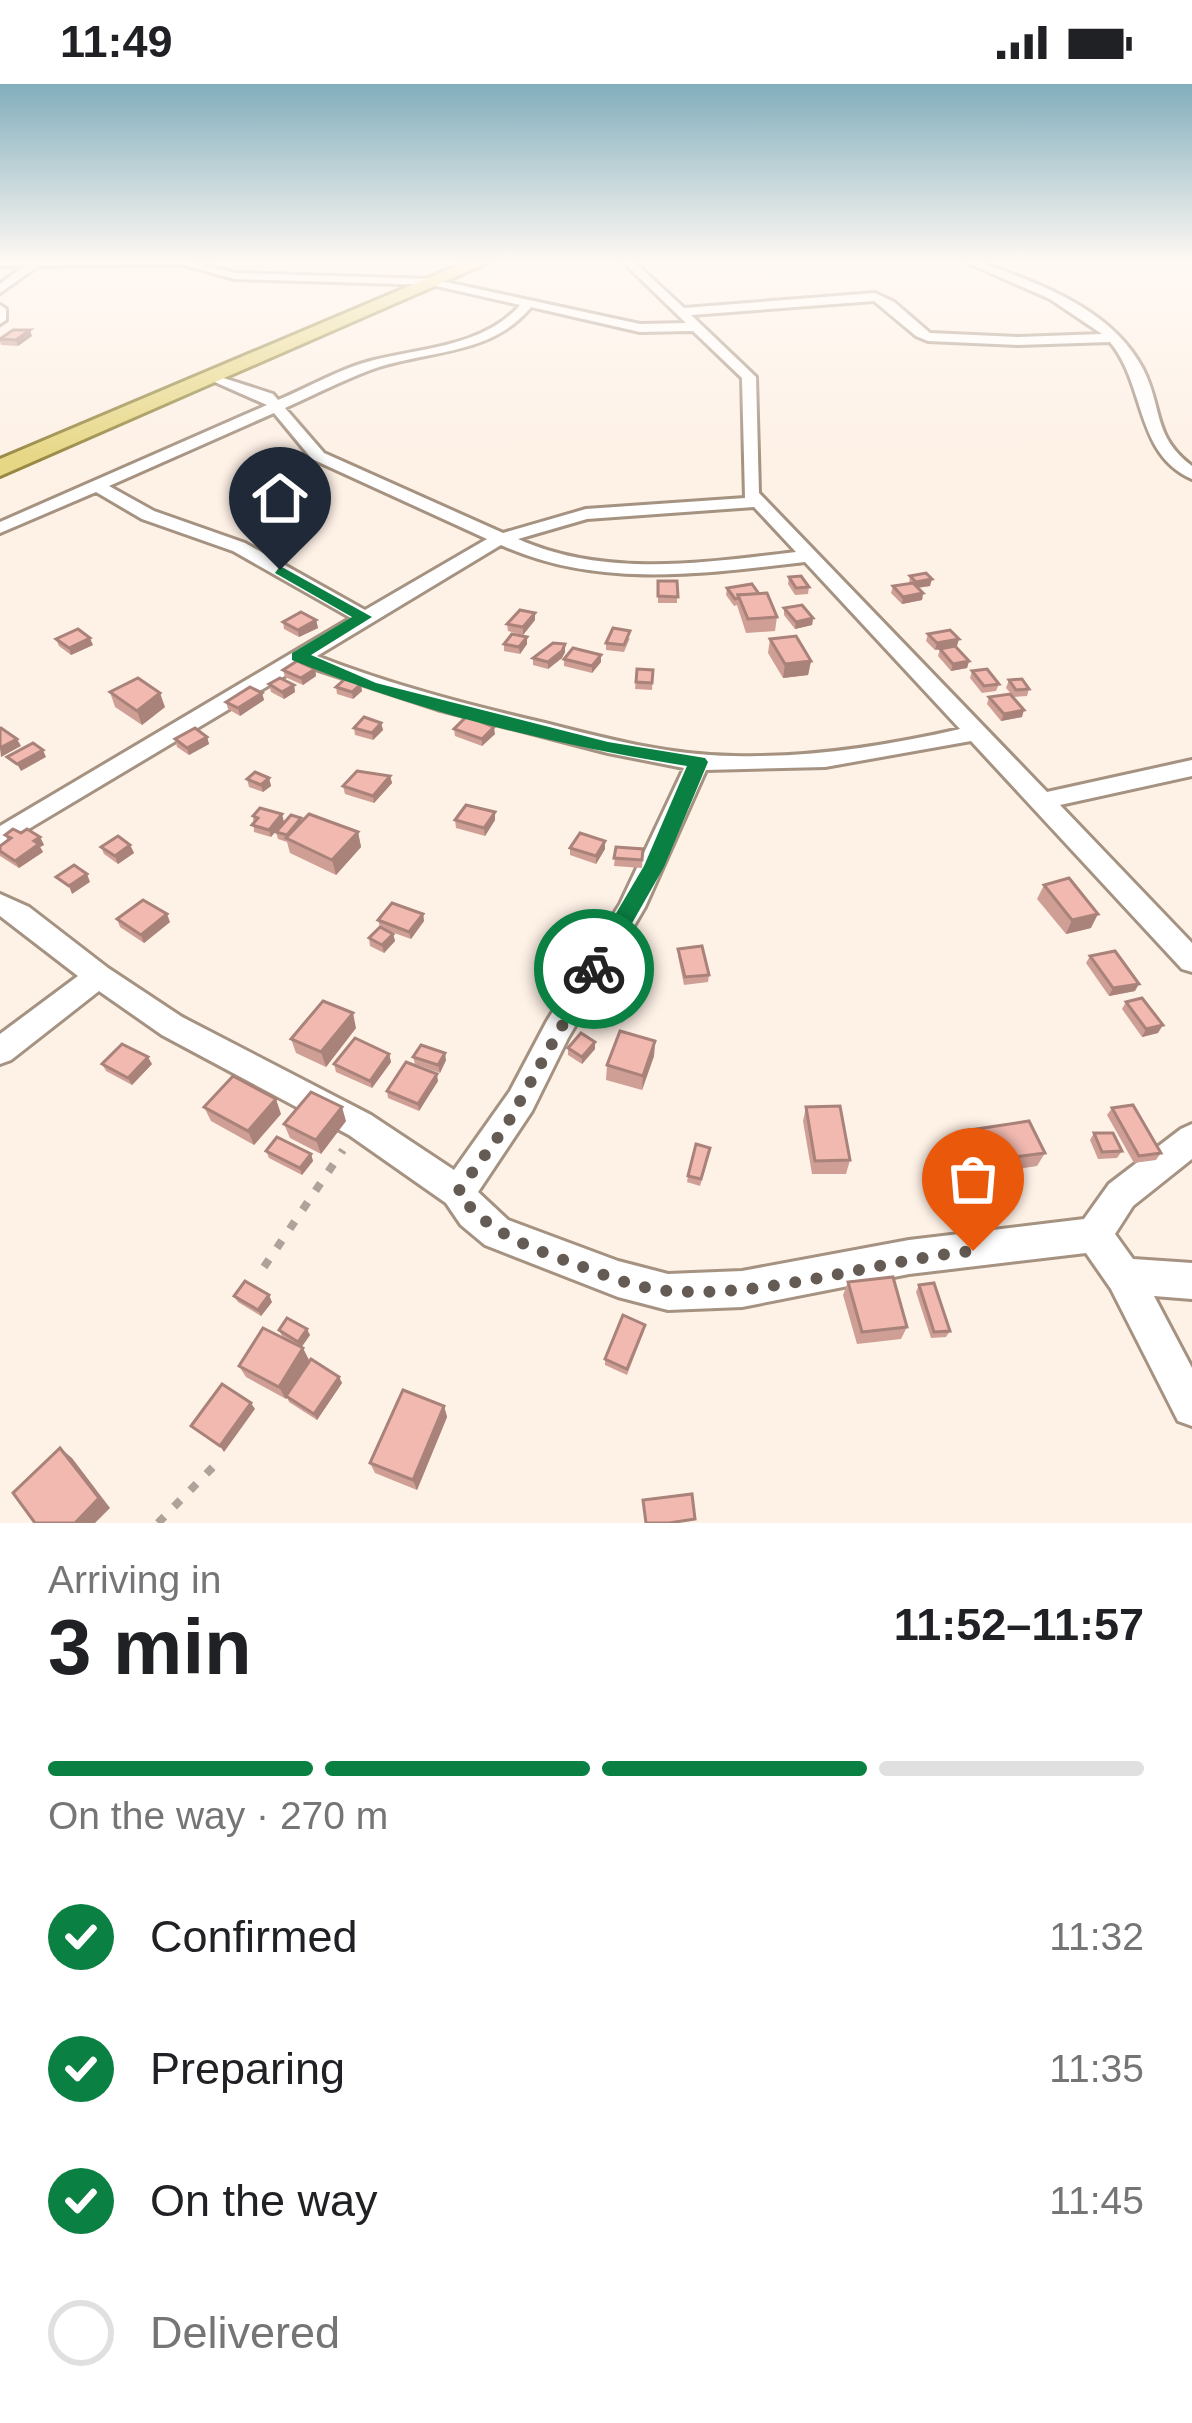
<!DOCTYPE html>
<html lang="en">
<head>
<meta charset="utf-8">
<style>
  :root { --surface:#fff; --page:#f2f2f2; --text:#202124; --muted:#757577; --line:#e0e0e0; --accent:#0b8043 }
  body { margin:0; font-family:Arial,sans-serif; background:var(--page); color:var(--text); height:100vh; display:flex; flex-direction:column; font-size:45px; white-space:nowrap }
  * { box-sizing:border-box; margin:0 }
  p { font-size:39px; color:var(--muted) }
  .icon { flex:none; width:66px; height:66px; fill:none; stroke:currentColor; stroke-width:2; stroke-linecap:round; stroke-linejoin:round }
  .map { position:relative; height:1439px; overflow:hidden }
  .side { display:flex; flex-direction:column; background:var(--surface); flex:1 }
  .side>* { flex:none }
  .pin { position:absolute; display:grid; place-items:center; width:102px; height:102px; color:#fff; margin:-123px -51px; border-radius:50% 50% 50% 0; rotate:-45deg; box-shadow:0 0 12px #0007 }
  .pin .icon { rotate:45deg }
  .courier { position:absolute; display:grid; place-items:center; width:120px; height:120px; margin:-60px; border:9px solid #0b8043; border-radius:50%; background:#fff; color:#222; box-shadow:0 3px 15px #0007 }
  .headline em { font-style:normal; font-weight:600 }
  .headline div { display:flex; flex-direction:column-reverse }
  .headline { display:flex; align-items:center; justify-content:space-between; height:204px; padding:0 48px }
  h1 { font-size:78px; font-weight:600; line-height:90px }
  .bar { display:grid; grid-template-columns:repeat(4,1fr); gap:18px 12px; align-content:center; height:144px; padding:0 48px }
  .bar i { height:15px; border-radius:9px; background:var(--line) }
  .bar .on { background:var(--accent) }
  .bar p { grid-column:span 4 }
  ol { padding:0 48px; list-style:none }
  li { display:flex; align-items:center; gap:36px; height:132px }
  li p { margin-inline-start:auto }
  li .icon { padding:12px; border-radius:50%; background:var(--accent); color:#fff; stroke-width:4 }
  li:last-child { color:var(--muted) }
  li i { width:66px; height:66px; border:6px solid var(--line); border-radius:50% }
  .status { display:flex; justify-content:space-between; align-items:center; height:84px; padding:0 60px; background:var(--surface); direction:ltr }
  .status svg { height:33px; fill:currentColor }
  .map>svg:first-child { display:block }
</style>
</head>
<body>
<div class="status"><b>11:49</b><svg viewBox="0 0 49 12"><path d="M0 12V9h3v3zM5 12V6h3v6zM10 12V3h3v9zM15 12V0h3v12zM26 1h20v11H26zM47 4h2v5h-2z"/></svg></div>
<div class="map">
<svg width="1192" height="1439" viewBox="0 0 1192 1439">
  <rect width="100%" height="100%" fill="#fef1e6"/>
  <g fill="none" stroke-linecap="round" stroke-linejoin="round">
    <g stroke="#a59281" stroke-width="6">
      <g id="minor">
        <path d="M0,176H186L235,189L432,195L640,240L686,239L621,176H632L684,224L875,209L894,218L930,249L1018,253L1102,250L1050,215L961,176H975C1036,199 1111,223 1143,285C1163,324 1152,352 1192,382V395C1135,370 1146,301 1110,258L1018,261L928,257L916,252L874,217L691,231L756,293L759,409L1047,708L1192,676V692L1060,721L1192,859V888L1182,885L971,657L825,683L706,686L645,823L568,954L532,1027L478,1108L508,1136L618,1177L668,1190L742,1187L909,1156L1084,1135L1109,1100L1181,1045L1192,1040V1075L1133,1122L1115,1150L1133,1175L1192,1179V1215L1154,1212L1192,1284V1342L1178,1337L1111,1205L1086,1169L909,1190L742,1223L668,1226L618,1213L485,1161L461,1141L446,1119L349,1051L162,951L99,907L11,976L0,980V950L78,892L0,832V810L29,823L108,884L182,933L371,1031L454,1086L510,1007L547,937L620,820L684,684L608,669L437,625L303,581L0,762V742L351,534L233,467L142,435L96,408L0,449V438L267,321L208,295V289L273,310L278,316C309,303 341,284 374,276C422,264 485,262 520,221L432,201L235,195L179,180L38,182L0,209V200L24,182H0ZM531,223L640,248L693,247L742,294L745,414L586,425L503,449L324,369L285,324C314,311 343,296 373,285C426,266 491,272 531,223ZM274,329L312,375L487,455L365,526L245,459L154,427L109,402ZM754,423L796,468C704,479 605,494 518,455L587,435ZM501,461C597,505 703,490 805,478L960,645C886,662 810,674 734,672C669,671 607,655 545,639C468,621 391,601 317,572Z"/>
        <path d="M0,221L6,225V236L0,240Z"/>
      </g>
    </g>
    <g stroke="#978944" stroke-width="6">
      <path id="trunk" d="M471,176H494L0,392V375Z"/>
    </g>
    <g stroke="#aea39a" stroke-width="8" stroke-dasharray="9 14" stroke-linecap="butt">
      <path d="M264,1183L343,1066"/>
      <path d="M158,1439L215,1381"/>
    </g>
    <use href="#minor" fill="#fff" fill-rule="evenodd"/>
    <use href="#trunk" fill="#e6d784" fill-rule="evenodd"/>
  </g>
  <g fill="#cf9f96">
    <path d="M32,252L18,262L1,261L0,258V254Z"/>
    <path d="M910,492L930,502L918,504L923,509L922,516L902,520L891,509L893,502L909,500Z"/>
    <path d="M789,493L809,503L808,510L795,511L788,500Z"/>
    <rect x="658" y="497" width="19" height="22"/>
    <path d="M727,504L777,533L775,547L746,549L737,521L734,522L726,511Z"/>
    <path d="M784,524L813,534L812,541L795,545L784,531Z"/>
    <path d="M535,529V536L523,551L508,547L507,540Z"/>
    <path d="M316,536L318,544L299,553L284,545L283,538Z"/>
    <path d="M928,550L957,562L945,564L969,577L967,584L951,587L938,572L940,565L935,566L926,557Z"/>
    <path d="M527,553V560L520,570L504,567V560Z"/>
    <path d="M630,554L624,568L606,566V559Z"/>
    <path d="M56,555L93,561L71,571L59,562Z"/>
    <path d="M770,555L811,577L808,591L783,594L768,569Z"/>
    <path d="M565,568L562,574L548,585L533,581V574Z"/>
    <path d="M601,571V578L592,589L564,582V575Z"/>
    <path d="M315,585L316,592L303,601L285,593L283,586Z"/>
    <path d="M637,585L653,586L652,606L635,605Z"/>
    <path d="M972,587L999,600L996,607L982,609L970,594Z"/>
    <path d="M1009,596L1029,605L1027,612L1014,613L1006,604Z"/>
    <path d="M269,600L294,601L295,608L284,615L271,608Z"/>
    <path d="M336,603L362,607L353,615L337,610Z"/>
    <path d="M110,608L165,623L142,641L115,623Z"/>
    <path d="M262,609L264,616L240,632L228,625L226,618Z"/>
    <path d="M989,613L1022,633L1001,637L987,620Z"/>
    <path d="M381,639L383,646L373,656L355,651L354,644Z"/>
    <path d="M454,645L495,650L482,662L455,652Z"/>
    <path d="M207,653L209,660L189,671L177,663L175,655Z"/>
    <path d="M390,692L392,699L374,719L345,710L343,702Z"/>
    <path d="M269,694L271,702L263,708L249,703L247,695Z"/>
    <path d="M282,730L271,753L254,748L253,732Z"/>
    <path d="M455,736H495L485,752L456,744Z"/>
    <path d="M302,737L358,748L361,763L336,791L290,769L287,758L278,755L276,748Z"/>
    <path d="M21,749L40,753L44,761L40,763L43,768L19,784L0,772V762L8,757L5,751Z"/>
    <path d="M605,757V765L596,780L570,771V764Z"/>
    <path d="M130,761L134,769L118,780L104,770L101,763Z"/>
    <path d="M616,763L643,765L642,784L614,782Z"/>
    <path d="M1044,801L1091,844L1066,850L1037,815Z"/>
    <path d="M423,830L424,837L411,855L383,845L393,850L395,857L384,869L370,862L369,854L380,843L378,836Z"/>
    <path d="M117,835L170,838L144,859L120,843Z"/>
    <path d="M678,865L709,891L708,898L684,901L678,872Z"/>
    <path d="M1090,872L1135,907L1109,912L1086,879Z"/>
    <path d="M1126,918L1158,949L1142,953L1122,925Z"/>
    <path d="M356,944L326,983L296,969L291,955Z"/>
    <path d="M655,957L654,972L642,1006L606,996L607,981Z"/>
    <path d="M568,964L595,965L582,980L568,971Z"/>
    <path d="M389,970L391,978L372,1004L336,988L334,980Z"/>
    <path d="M413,973L446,976L440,989L415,980Z"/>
    <path d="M102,980H152L132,1001L106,987Z"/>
    <path d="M438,997L419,1027L388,1014L387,1007Z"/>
    <path d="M204,1023L281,1030L254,1061L211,1037Z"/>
    <path d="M806,1023L850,1076L846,1090H812L803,1037Z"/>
    <path d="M1112,1024L1161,1069L1156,1076L1134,1079L1107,1031Z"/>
    <path d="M346,1037L321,1070L290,1054L284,1040Z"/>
    <path d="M970,1046L1045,1069L1037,1082L977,1091L963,1060Z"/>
    <path d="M1094,1049L1122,1067L1117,1074L1098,1075L1090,1056Z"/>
    <path d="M266,1067L311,1070L313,1077L302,1091L269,1074Z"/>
    <path d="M709,1071L700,1102L687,1098L688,1092Z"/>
    <path d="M848,1198L907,1243L901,1255L857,1260L843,1211Z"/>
    <path d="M919,1201L950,1247L946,1253L931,1254L916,1208Z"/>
    <path d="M234,1212L272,1218L261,1232L238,1218Z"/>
    <path d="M279,1246L310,1251L301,1263L309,1276L296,1298L339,1293L342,1299L317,1336L289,1318L287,1313L286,1315L246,1293L239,1282L291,1258L282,1252Z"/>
    <path d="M644,1247L627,1291L605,1281V1275Z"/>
    <path d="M444,1322L447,1333L417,1406L375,1389L370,1379Z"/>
  </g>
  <g fill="#a9827a">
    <path d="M30,246L32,252L18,262L16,256Z"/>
    <path d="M932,495L930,502L914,504L916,498Z"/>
    <path d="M923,509L922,516L902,520L903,513Z"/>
    <path d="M535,529V536L523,551V543Z"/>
    <path d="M813,534L812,541L795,545L796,538Z"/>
    <path d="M316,536L318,544L299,553L298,546Z"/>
    <path d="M527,553V560L520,570L519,563Z"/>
    <path d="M90,554L93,561L71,571L69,564Z"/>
    <path d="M959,555L957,562L935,566L937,559Z"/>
    <path d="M565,560V568L562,574L548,585V578Z"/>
    <path d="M601,571V578L592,589V582Z"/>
    <path d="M811,577L808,591L783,594L785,580Z"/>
    <path d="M969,577L967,584L951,587L953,580Z"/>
    <path d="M315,585L316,592L303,601L301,594Z"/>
    <path d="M361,600L362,607L353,615L352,608Z"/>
    <path d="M294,601L295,608L284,615L282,608Z"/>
    <path d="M160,609L165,623L142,641L137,627Z"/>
    <path d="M262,609L264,616L240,632L238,624Z"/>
    <path d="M1024,626L1022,633L1001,637L1004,630Z"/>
    <path d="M381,639L383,646L373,656L372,649Z"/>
    <path d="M494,643L495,650L482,662V655Z"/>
    <path d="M207,653L209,660L189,671L187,664Z"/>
    <path d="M17,655L21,662L1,673L0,664Z"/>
    <path d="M43,666L46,673L21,687L17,680Z"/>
    <path d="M390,692L392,699L374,719L373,712Z"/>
    <path d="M269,694L271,702L263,708L261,701Z"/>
    <path d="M495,728V736L485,752L484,744Z"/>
    <path d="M282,730L284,738L271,753L269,746Z"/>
    <path d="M358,748L361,763L336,791L332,776Z"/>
    <path d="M40,753L44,761L40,763L43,768L19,784L15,777Z"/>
    <path d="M605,757V765L596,780V772Z"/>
    <path d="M130,761L134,769L118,780L115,772Z"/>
    <path d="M87,790L90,798L72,810L69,802Z"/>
    <path d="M167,830L170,838L144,859L141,851Z"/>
    <path d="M423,830L424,837L411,855L409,848Z"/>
    <path d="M1098,830L1091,844L1066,850L1072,836Z"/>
    <path d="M393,850L395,857L384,869L382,861Z"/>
    <path d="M1139,900L1135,907L1109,912L1113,904Z"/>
    <path d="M353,929L356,944L326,983L321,968Z"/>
    <path d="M1163,941L1158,949L1142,953L1146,945Z"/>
    <path d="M655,957L654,972L642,1006L643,992Z"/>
    <path d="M595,958V965L582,980V973Z"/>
    <path d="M445,969L446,976L440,989L438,981Z"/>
    <path d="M389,970L391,978L372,1004L370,997Z"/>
    <path d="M148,973L152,980L132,1001L128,994Z"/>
    <path d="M437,990L438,997L419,1027L418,1020Z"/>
    <path d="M276,1015L281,1030L254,1061L248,1047Z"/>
    <path d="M342,1023L346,1037L321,1070L316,1056Z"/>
    <path d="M311,1070L313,1077L302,1091L300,1084Z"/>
    <path d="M269,1211L272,1218L261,1232L258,1226Z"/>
    <path d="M307,1245L310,1251L301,1264L298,1258Z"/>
    <path d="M303,1264L309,1276L286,1315L279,1303Z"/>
    <path d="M339,1293L342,1299L317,1336L314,1330Z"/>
    <path d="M251,1319L255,1325L224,1368L220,1362Z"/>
    <path d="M444,1322L447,1333L417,1406L413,1396Z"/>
    <path d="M60,1364L72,1374L110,1424L95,1439H75Z"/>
  </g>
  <g fill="#f1b9af" stroke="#a9827a" stroke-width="3">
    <path d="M13,246H30L16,256L0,255Z"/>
    <path d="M926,489L932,495L916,498L910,492Z"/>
    <path d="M801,492L809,503L796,504L789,493Z"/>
    <path d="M658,497H677L678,513L658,512Z"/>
    <path d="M913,499L923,509L903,513L893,502Z"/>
    <path d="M752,500L759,510L738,511L739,514L735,515L727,504Z"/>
    <path d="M767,509L777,533L748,535L738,511Z"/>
    <path d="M802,521L813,534L796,538L784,524Z"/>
    <path d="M520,526L535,529L523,543L507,540Z"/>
    <path d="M301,528L316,536L298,546L283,538Z"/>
    <path d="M613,544L630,547L624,561L606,559Z"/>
    <path d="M78,545L90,554L69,564L56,555Z"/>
    <path d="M950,546L959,555L937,559L928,550Z"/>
    <path d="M512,550L527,553L519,563L504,560Z"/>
    <path d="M796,552L811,577L785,580L770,555Z"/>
    <path d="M553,559L565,560L562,567L548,578L533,574Z"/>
    <path d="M955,562L969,577L953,580L940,565Z"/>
    <path d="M573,564L601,571L592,582L564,575Z"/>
    <path d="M297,577L315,585L301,594L283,586Z"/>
    <path d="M637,585L653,586L652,599L636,598Z"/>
    <path d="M987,585L999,600L984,602L972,587Z"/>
    <path d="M138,594L160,609L137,627L110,608Z"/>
    <path d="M280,594L294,601L282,608L269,600Z"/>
    <path d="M345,595L361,600L352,608L336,603Z"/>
    <path d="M1022,595L1029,605L1016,606L1009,596Z"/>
    <path d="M250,603L262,609L238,624L226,618Z"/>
    <path d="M1010,610L1024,626L1004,630L989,613Z"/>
    <path d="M467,632L494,643L482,655L454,645Z"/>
    <path d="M364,633L381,639L372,649L354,644Z"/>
    <path d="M0,644H1L17,655L0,664Z"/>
    <path d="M195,644L207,653L187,664L175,655Z"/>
    <path d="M33,659L43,666L17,680L7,673Z"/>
    <path d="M357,687L390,692L373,712L343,702Z"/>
    <path d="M255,688L269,694L261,701L247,695Z"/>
    <path d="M466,721L495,728L484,744L455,736Z"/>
    <path d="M260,724L282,730L269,746L252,741L258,734L253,732Z"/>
    <path d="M309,730L358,748L332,776L286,754Z"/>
    <path d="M291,731L301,734L287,751L276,748Z"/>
    <path d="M13,745L21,749L27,745L40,753L34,757L39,760L15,777L0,767V762L11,754L5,751Z"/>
    <path d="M580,749L605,757L596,772L570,764Z"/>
    <path d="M118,752L130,761L115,772L101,763Z"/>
    <path d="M616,763L643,765L642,776L614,774Z"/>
    <path d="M74,781L87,790L69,802L56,793Z"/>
    <path d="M1069,794L1098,830L1072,836L1044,801Z"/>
    <path d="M143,816L167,830L141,851L117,835Z"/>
    <path d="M392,819L423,830L409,848L378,836Z"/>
    <path d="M380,843L393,850L382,861L369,854Z"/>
    <path d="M702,862L709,891L685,893L678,865Z"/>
    <path d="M1115,867L1139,900L1113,904L1090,872Z"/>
    <path d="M1142,914L1163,941L1146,945L1126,918Z"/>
    <path d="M323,917L353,929L321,968L291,955Z"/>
    <path d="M620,947L655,957L643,992L607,981Z"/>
    <path d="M581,949L595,958L582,973L568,964Z"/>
    <path d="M355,954L389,970L370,997L334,980Z"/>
    <path d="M122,960L148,973L128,994L102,980Z"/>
    <path d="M421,961L445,969L438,981L413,973Z"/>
    <path d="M406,978L437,990L418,1020L387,1007Z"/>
    <path d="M233,992L276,1015L248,1047L204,1023Z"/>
    <path d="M311,1008L342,1023L316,1056L284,1040Z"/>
    <path d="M1133,1021L1161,1069L1139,1072L1112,1024Z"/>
    <path d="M840,1022L850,1076L815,1077L806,1023Z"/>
    <path d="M1029,1037L1045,1069L984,1077L970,1046Z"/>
    <path d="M1094,1049H1113L1122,1067L1102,1068Z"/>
    <path d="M277,1053L311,1070L300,1084L266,1067Z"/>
    <path d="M696,1060L710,1064L701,1095L688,1092Z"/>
    <path d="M893,1193L907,1243L862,1248L848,1198Z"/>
    <path d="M245,1197L269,1211L258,1226L234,1212Z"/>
    <path d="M934,1199L950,1247L934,1248L919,1201Z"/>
    <path d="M623,1231L645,1241L627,1285L605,1275Z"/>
    <path d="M287,1234L307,1245L298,1258L279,1246Z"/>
    <path d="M263,1244L303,1264L279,1303L239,1282Z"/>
    <path d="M311,1275L339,1293L314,1330L286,1312Z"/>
    <path d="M222,1300L251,1319L220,1362L191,1342Z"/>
    <path d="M403,1306L444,1322L413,1396L370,1379Z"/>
    <path d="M60,1364L99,1414L75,1439H35L13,1409Z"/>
    <path d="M692,1410L695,1435L669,1439H646L643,1416Z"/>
  </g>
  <linearGradient id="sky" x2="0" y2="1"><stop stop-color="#82aebc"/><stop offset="0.47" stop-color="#fff9f4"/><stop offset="1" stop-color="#fff9f4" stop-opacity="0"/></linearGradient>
  <rect width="1192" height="377" fill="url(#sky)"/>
  <path fill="#0b8043" d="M280,482L372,533L311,571L376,599L608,658L705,674L708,678L664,783L602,892L594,894L583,885L644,782L687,682C554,661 417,628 292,576V569L352,533L275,489Z"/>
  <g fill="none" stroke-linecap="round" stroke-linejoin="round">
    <path stroke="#645c54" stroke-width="12" stroke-dasharray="0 21.6" d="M594,885L506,1042L458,1108C485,1146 521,1160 564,1176C598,1188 634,1205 671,1207C771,1214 873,1177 973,1167"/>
  </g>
</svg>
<div class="pin" style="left:973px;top:1167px;background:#ea580c"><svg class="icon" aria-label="bag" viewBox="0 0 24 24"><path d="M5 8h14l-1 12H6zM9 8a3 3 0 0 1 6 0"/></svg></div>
<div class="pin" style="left:280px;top:486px;background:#1f2937"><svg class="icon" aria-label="home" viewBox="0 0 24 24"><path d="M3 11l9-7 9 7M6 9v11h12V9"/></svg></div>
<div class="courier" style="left:594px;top:885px"><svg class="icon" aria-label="bike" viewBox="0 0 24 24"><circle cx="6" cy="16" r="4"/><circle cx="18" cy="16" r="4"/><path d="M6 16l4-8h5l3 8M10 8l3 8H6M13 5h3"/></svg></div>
</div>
<section class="side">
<div class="headline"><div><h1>3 min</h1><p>Arriving in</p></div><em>11:52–11:57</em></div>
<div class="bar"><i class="on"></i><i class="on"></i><i class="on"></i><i></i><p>On the way · 270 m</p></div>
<ol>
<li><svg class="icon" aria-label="check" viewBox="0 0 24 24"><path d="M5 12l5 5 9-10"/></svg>Confirmed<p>11:32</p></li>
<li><svg class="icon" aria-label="check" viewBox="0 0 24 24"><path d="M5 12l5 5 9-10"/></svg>Preparing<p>11:35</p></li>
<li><svg class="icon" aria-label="check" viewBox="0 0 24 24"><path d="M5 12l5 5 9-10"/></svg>On the way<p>11:45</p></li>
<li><i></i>Delivered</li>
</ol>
</section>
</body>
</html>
